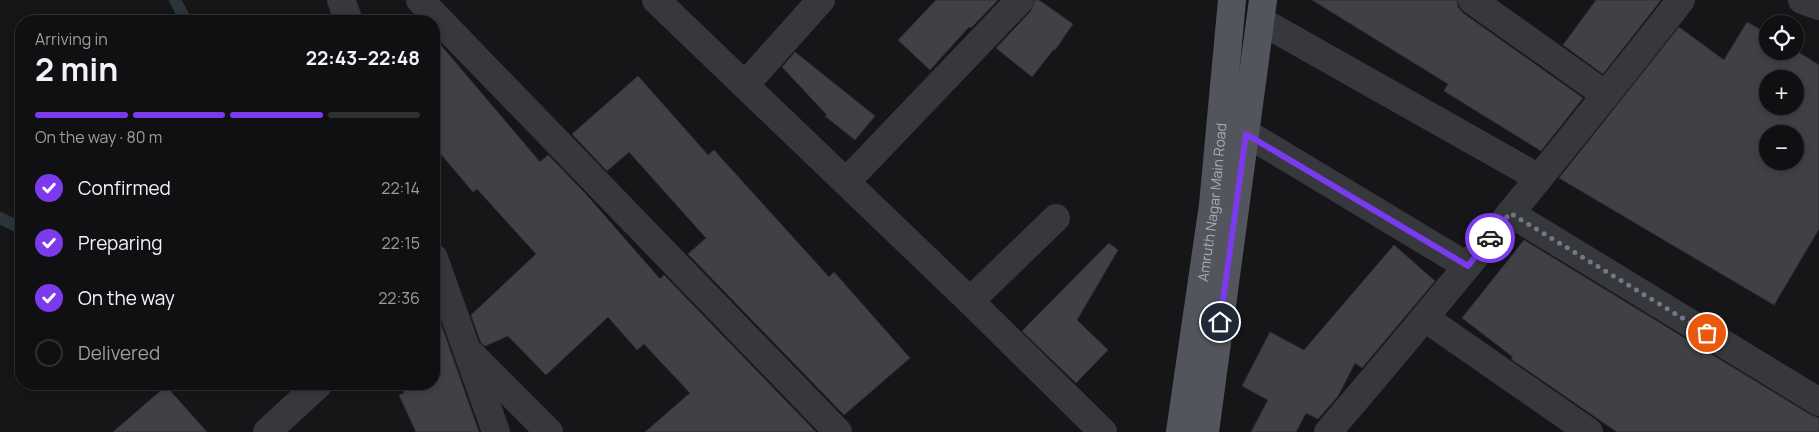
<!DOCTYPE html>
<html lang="en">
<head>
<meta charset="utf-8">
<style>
  :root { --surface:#101012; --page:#1e1e20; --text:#f1f3f6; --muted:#9c9d9f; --line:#303032; --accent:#7c3aed }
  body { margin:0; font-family:Manrope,sans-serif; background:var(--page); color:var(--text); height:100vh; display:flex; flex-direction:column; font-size:19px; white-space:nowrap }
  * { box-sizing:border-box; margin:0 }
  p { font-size:16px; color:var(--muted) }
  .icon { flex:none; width:28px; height:28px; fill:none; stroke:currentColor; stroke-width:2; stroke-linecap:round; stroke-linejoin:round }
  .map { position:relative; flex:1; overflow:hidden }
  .panel { position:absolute; left:15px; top:15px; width:425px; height:375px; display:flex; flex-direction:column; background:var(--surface); border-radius:20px; box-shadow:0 2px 8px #0003,0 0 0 1px var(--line) }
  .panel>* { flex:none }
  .fabs { position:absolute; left:1759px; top:15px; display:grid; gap:10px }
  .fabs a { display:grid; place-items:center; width:45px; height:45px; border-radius:50%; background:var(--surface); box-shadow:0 2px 8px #0003,0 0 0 1px var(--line); font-size:25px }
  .pin { position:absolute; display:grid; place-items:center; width:42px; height:42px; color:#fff; margin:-21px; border:2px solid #fff; border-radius:50%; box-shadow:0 1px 5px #0007 }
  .courier { position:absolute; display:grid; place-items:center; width:50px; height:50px; margin:-25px; border:4px solid #7c3aed; border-radius:50%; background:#fff; color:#222; box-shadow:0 1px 6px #0007 }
  .overview em { font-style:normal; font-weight:700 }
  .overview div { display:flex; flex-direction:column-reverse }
  .overview { display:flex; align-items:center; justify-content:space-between; height:85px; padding:0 20px }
  h1 { font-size:32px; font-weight:700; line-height:38px }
  .bar { display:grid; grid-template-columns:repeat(4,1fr); gap:8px 5px; align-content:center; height:60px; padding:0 20px }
  .bar i { height:6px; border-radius:4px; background:var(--line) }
  .bar .selected { background:var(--accent) }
  .bar p { grid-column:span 4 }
  ol { padding:0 20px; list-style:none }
  li { display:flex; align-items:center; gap:15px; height:55px }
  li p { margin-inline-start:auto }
  li .icon { padding:5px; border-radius:50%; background:var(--accent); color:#fff; stroke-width:4 }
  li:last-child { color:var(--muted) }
  li i { width:28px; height:28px; border:2px solid var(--line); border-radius:50% }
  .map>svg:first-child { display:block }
</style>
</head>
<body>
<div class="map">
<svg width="1819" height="432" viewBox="0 0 1819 432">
  <rect width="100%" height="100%" fill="#161618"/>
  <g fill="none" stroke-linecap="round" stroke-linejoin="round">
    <g stroke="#2c353c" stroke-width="12">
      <path d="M175,0L186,21"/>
      <path d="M0,218L21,228"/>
    </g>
  </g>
  <g fill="#404145" stroke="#303034" fill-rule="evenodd">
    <path d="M936,0H998L971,28L969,27L930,70L898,40Z"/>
    <path d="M1035,0H1039L1073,24L1055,50L1054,49L1032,77L996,48L1031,11Z"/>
    <path d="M1312,0H1457L1458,7L1463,13L1583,98L1541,151L1444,91L1448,84Z"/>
    <path d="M1596,0H1661L1603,74L1563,45Z"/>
    <path d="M1747,22L1768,34V51L1795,50L1819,65V229L1774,305L1559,178L1679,27L1724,60ZM1768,79H1795V106H1768ZM1768,134H1795V161H1768Z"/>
    <path d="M434,37L540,162L548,155L584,192L660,279L664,275L816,432H645L690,393L644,344L637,350L608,317L546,375L508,336L485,346L481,343L471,315L536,254L477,189L473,192L434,146Z"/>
    <path d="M795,52L875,116L855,140L825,116L827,115L782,67Z"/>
    <path d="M638,76L708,155L714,150L829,277L834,272L910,358L844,415L688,254L706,238L629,152L607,171L572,134Z"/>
    <path d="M1524,240L1811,415L1819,418V432H1617L1511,359L1513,357L1462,318Z"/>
    <path d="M1109,243L1118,250L1077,320L1108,350L1076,383L1022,331Z"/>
    <path d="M1394,245L1435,281L1362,368L1355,363L1338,396L1318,419L1306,413L1296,432H1251L1268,400L1242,386L1270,332L1304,350Z"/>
    <path d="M434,304L479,432H416L399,395L404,393L400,384H434Z"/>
    <path d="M166,386L207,432H113Z"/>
  </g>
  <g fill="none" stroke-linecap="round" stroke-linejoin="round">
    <g stroke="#37383d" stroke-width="28">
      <path d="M341,0L349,21"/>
      <path d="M420,0L838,432"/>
      <path d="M656,0L970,301L1103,432"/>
      <path d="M1472,0L1606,95"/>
      <path d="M1802,0L1819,6"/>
      <path d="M1261,21L1539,178"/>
      <path d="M745,85L821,0"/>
      <path d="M1246,133L1467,266"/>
      <path d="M846,182L1020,0"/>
      <path d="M1510,213L1819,402"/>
      <path d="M434,258L496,432"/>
      <path d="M970,301L1056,218"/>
      <path d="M1425,318L1589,432"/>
      <path d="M472,355L549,432"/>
      <path d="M267,432L319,384"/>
      <path d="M1328,432C1449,291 1566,146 1681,0"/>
    </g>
    <g stroke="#53555c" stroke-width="28">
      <path id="s1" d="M1180,432L1213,205L1232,0"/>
      <path d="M1205,432L1263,0"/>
    </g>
  </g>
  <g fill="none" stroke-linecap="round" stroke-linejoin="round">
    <path stroke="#757880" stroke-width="5" stroke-dasharray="0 9" d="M1490,238L1510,213L1707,333"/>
    <path stroke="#7c3aed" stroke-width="6" d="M1220,322L1246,134L1468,266L1490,238"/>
  </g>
  <g text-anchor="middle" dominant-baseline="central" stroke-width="4" stroke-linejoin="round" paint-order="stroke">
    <g font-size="14" fill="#a8adb8" stroke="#111113">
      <text stroke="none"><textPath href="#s1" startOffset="232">Amruth Nagar Main Road</textPath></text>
    </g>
  </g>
</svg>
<div class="fabs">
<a><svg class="icon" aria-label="locate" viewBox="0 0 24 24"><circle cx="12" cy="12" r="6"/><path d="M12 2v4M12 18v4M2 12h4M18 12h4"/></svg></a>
<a>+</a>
<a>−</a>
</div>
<div class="pin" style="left:1707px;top:333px;background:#ea580c"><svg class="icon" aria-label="bag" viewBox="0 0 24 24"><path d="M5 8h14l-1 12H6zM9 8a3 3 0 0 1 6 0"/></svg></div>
<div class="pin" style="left:1220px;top:322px;background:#1f2937"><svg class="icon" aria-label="home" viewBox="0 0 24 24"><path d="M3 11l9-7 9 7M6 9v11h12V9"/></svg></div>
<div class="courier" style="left:1490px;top:238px"><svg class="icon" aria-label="car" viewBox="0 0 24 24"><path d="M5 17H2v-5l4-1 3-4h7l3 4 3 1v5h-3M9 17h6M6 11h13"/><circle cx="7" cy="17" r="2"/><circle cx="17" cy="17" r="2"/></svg></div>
<section class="panel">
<div class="overview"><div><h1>2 min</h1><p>Arriving in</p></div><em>22:43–22:48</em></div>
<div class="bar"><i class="selected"></i><i class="selected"></i><i class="selected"></i><i></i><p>On the way · 80 m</p></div>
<ol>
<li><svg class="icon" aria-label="check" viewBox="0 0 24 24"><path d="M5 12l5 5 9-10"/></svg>Confirmed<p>22:14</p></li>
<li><svg class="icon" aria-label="check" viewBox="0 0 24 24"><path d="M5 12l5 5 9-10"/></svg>Preparing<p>22:15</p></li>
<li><svg class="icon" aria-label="check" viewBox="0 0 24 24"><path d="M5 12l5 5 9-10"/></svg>On the way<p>22:36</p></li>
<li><i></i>Delivered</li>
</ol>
</section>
</div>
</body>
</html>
